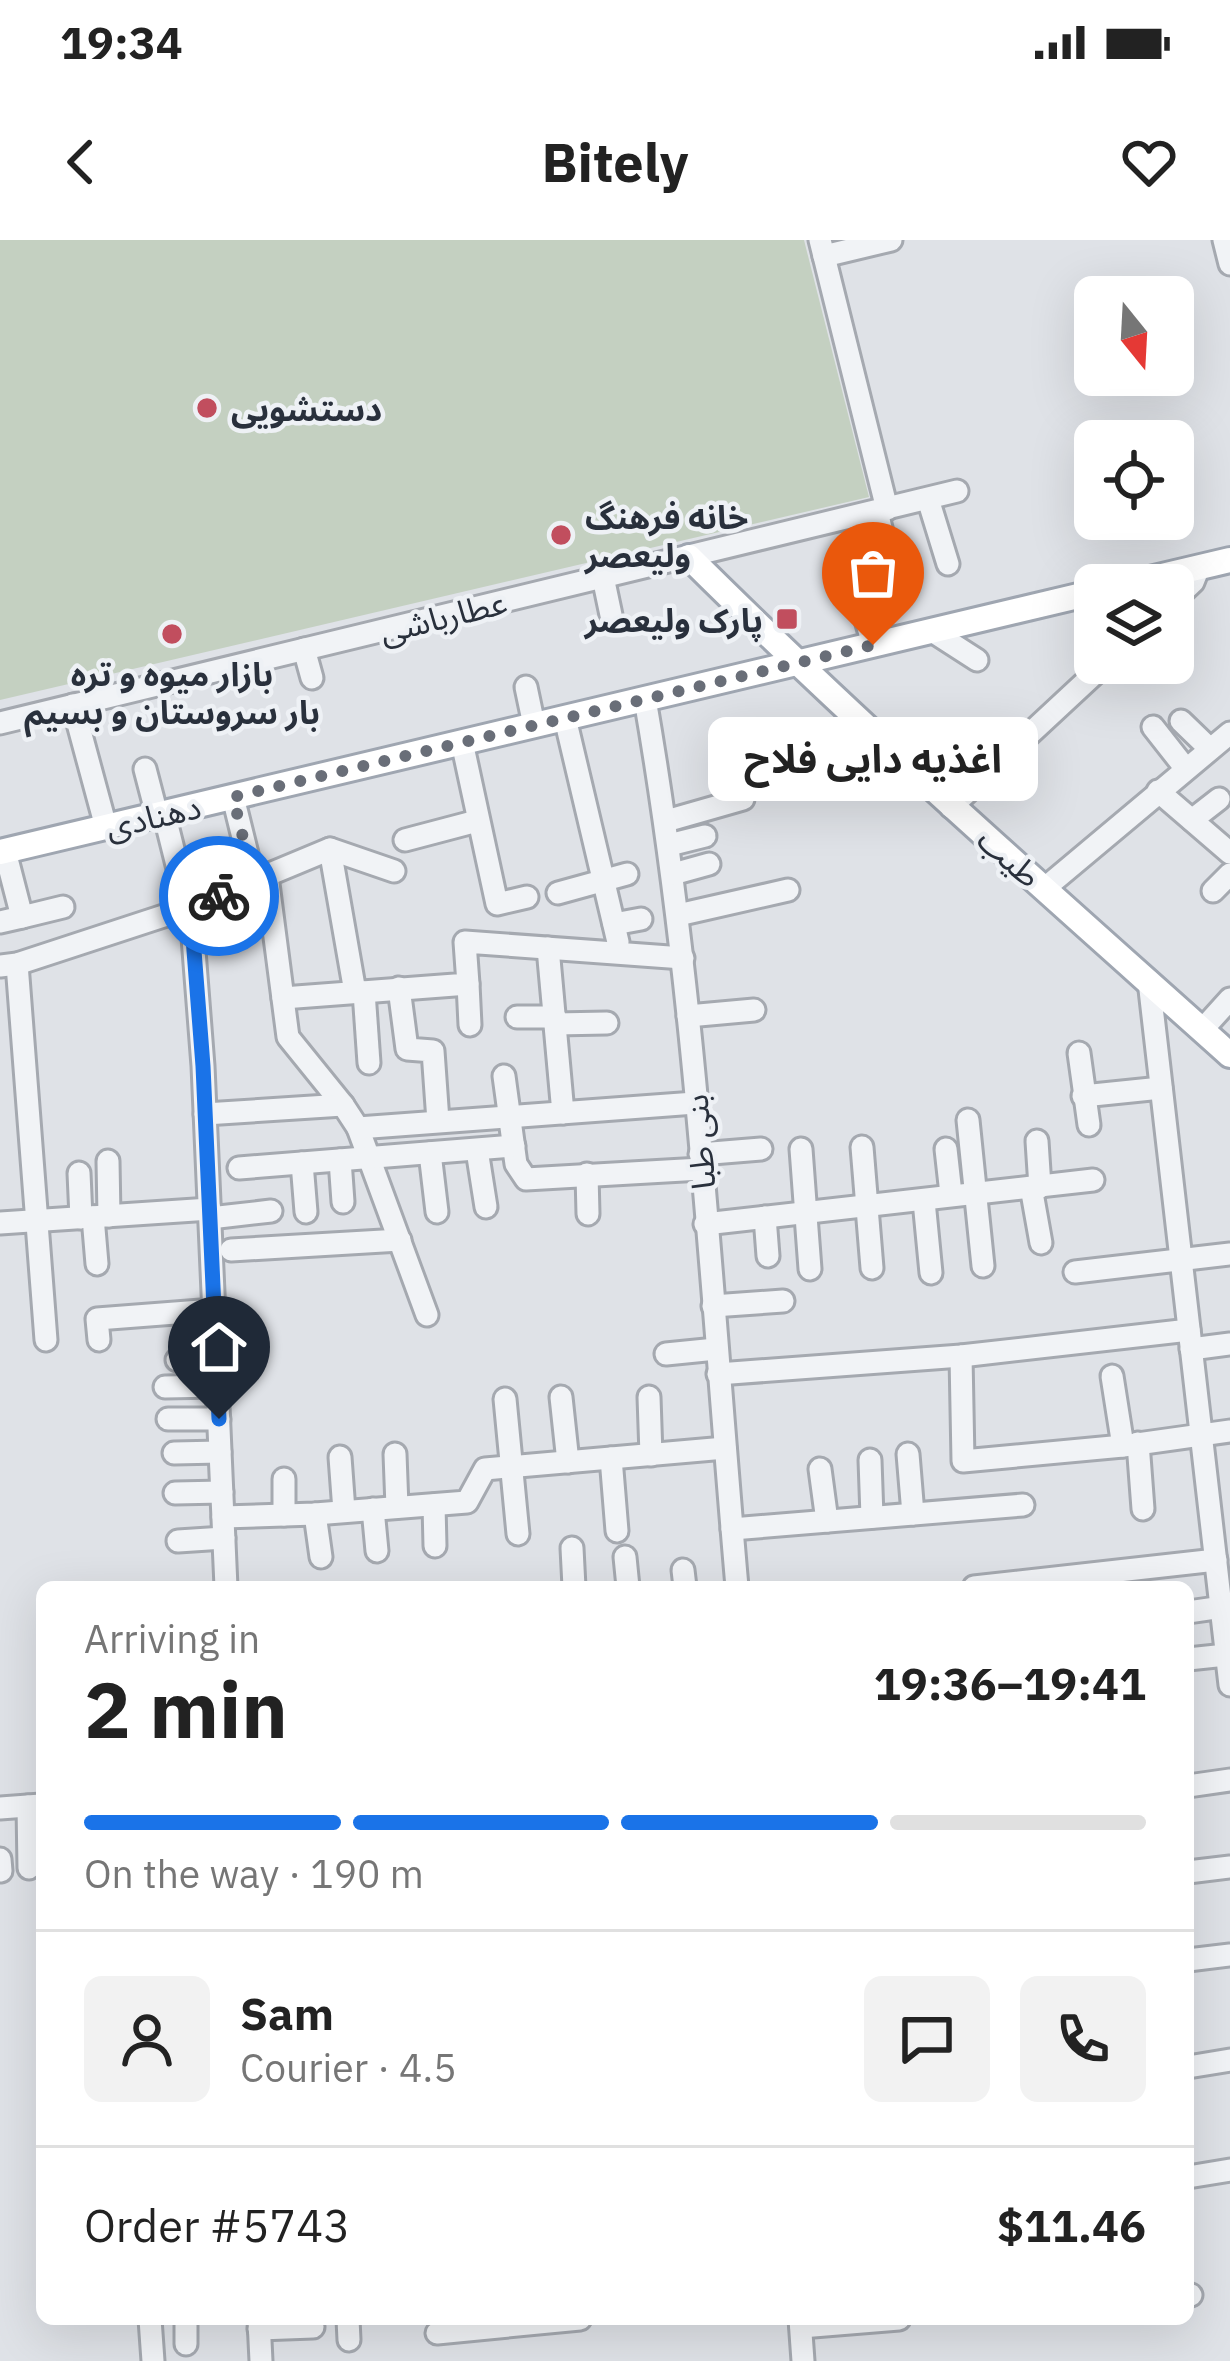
<!DOCTYPE html>
<html lang="en">
<head>
<meta charset="utf-8">
<style>
  :root { --surface:#fff; --page:#f2f2f2; --text:#222; --muted:#767676; --line:#e0e0e0; --accent:#1a73e8 }
  body { margin:0; font-family:"IBM Plex Sans","Noto Sans Arabic",sans-serif; background:var(--page); color:var(--text); height:100vh; display:flex; flex-direction:column; font-size:45px; white-space:nowrap }
  * { box-sizing:border-box; margin:0 }
  p { font-size:39px; color:var(--muted) }
  .icon { flex:none; width:66px; height:66px; fill:none; stroke:currentColor; stroke-width:2; stroke-linecap:round; stroke-linejoin:round }
  .map { position:relative; flex:1; overflow:hidden }
  .drawer { position:absolute; left:36px; top:1341px; width:1158px; height:744px; display:flex; flex-direction:column; background:var(--surface); border-radius:18px; box-shadow:0 12px 48px #0002 }
  .drawer>* { flex:none }
  .needle { width:78px; rotate:162deg }
  .controls { position:absolute; left:1074px; top:36px; display:grid; gap:24px }
  .controls a { display:grid; place-items:center; width:120px; height:120px; border-radius:18px; background:var(--surface); box-shadow:0 12px 48px #0002; font-size:60px }
  .pin { position:absolute; display:grid; place-items:center; width:102px; height:102px; color:#fff; margin:-123px -51px; border-radius:50% 50% 50% 0; rotate:-45deg; box-shadow:0 0 12px #0007 }
  .pin .icon { rotate:45deg }
  .courier { position:absolute; display:grid; place-items:center; width:120px; height:120px; margin:-60px; border:9px solid #1a73e8; border-radius:50%; background:#fff; color:#222; box-shadow:0 3px 15px #0007 }
  .bubble { position:absolute; height:84px; border-radius:18px; background:var(--surface); box-shadow:0 12px 48px #0002; font-size:39px; font-weight:700; line-height:84px; text-align:center }
  .headline em { font-style:normal; font-weight:700 }
  .headline div { display:flex; flex-direction:column-reverse }
  .headline { display:flex; align-items:center; justify-content:space-between; height:204px; padding:0 48px }
  h1 { font-size:78px; font-weight:700; line-height:90px }
  .bar { display:grid; grid-template-columns:repeat(4,1fr); gap:18px 12px; align-content:center; height:144px; padding:0 48px }
  .bar i { height:15px; border-radius:9px; background:var(--line) }
  .bar .on { background:var(--accent) }
  .bar p { grid-column:span 4 }
  .line { display:flex; align-items:center; gap:30px; padding:0 48px; border-top:3px solid var(--line) }
  .line div { flex:1 }
  .round { display:grid; place-items:center; flex:none; width:126px; height:126px; border-radius:18px; background:var(--page) }
  .status { display:flex; justify-content:space-between; align-items:center; height:84px; padding:0 60px; background:var(--surface); direction:ltr }
  .status svg { height:33px; fill:currentColor }
  header { display:flex; justify-content:space-between; align-items:center; height:156px; padding:0 48px; background:var(--surface); font-size:54px; font-weight:700 }
  .map>svg:first-child { display:block }
</style>
</head>
<body>
<div class="status"><b>19:34</b><svg viewBox="0 0 49 12"><path d="M0 12V9h3v3zM5 12V6h3v6zM10 12V3h3v9zM15 12V0h3v12zM26 1h20v11H26zM47 4h2v5h-2z"/></svg></div>
<header><svg class="icon" aria-label="back" viewBox="0 0 24 24"><path d="M15 5l-7 7 7 7"/></svg>Bitely<svg class="icon" aria-label="heart" viewBox="0 0 24 24"><path d="M12 20l-8-8c-3-5 5-10 8-4 3-6 11-1 8 4z"/></svg></header>
<div class="map">
<svg width="1230" height="2121" viewBox="0 0 1230 2121">
  <rect width="100%" height="100%" fill="#dfe2e7"/>
  <path fill="#c4d0c1" d="M0,0H804L869,257L0,460Z"/>
  <g fill="none" stroke-linecap="round" stroke-linejoin="round">
    <g stroke="#a5a9b0" stroke-width="27">
      <g id="minor">
        <path d="M820,0L887,269"/>
        <path d="M1224,0L1230,24"/>
        <path d="M824,16L891,0"/>
        <path d="M928,259L948,324"/>
        <path d="M877,272L883,296"/>
        <path d="M603,337L611,375"/>
        <path d="M859,355L873,405"/>
        <path d="M1173,361L1193,342L1199,327"/>
        <path d="M932,391L977,420"/>
        <path d="M304,409L312,438"/>
        <path d="M526,447L534,485"/>
        <path d="M645,459C696,752 711,1051 737,1347"/>
        <path d="M73,465L106,587"/>
        <path d="M565,478L618,702"/>
        <path d="M1181,481L1210,509"/>
        <path d="M0,483L957,251"/>
        <path d="M1153,487L1186,529"/>
        <path d="M462,502L497,664L527,657"/>
        <path d="M145,529L157,575"/>
        <path d="M1158,551L1230,613"/>
        <path d="M233,557L254,642"/>
        <path d="M951,567L1106,423"/>
        <path d="M164,573L192,685L203,826L226,1347"/>
        <path d="M1192,580L1219,559"/>
        <path d="M666,581L743,559L738,536"/>
        <path d="M405,600L477,581"/>
        <path d="M669,605L705,596"/>
        <path d="M330,609L355,752"/>
        <path d="M673,634L709,624"/>
        <path d="M267,636L288,797L343,865L358,888L427,1075"/>
        <path d="M1045,648L1230,493"/>
        <path d="M1213,651L1230,634"/>
        <path d="M558,653L627,634"/>
        <path d="M678,675L788,650"/>
        <path d="M22,677L63,667"/>
        <path d="M0,682L22,677L5,611"/>
        <path d="M614,684L641,679"/>
        <path d="M548,708L563,873"/>
        <path d="M17,724L46,1100"/>
        <path d="M0,726L17,724L188,668L330,609L394,631"/>
        <path d="M1149,741L1230,1445"/>
        <path d="M468,744L470,785"/>
        <path d="M399,748L407,809L433,811L438,881"/>
        <path d="M364,752L369,823"/>
        <path d="M283,758L468,744L465,702L683,718"/>
        <path d="M688,776L754,770"/>
        <path d="M517,777H555"/>
        <path d="M555,784L607,783"/>
        <path d="M1202,790L1230,759"/>
        <path d="M1079,813L1089,885"/>
        <path d="M504,836L516,924L526,939L701,929"/>
        <path d="M1083,856L1161,848"/>
        <path d="M205,874L343,865"/>
        <path d="M968,880L983,1026"/>
        <path d="M358,888L695,863"/>
        <path d="M1037,901L1040,947"/>
        <path d="M862,907L872,1028"/>
        <path d="M801,909L810,1029"/>
        <path d="M946,909L951,954"/>
        <path d="M477,910L486,967"/>
        <path d="M430,913L437,972"/>
        <path d="M700,914L761,909"/>
        <path d="M340,920L343,962"/>
        <path d="M108,921L109,976"/>
        <path d="M302,923L306,972"/>
        <path d="M239,928L514,906"/>
        <path d="M79,933L81,978"/>
        <path d="M587,934L588,974"/>
        <path d="M1031,947L1041,1003"/>
        <path d="M924,961L931,1033"/>
        <path d="M93,977L97,1024"/>
        <path d="M765,977L768,1016"/>
        <path d="M210,978L271,971"/>
        <path d="M0,983L210,969"/>
        <path d="M705,984L1093,940"/>
        <path d="M231,1010L400,1000"/>
        <path d="M1075,1032L1230,1014"/>
        <path d="M713,1066L783,1061"/>
        <path d="M99,1100L97,1079L214,1070"/>
        <path d="M1191,1109L1230,1104"/>
        <path d="M666,1114L716,1109"/>
        <path d="M961,1116L963,1221L1123,1206L1230,1191"/>
        <path d="M177,1120L216,1118"/>
        <path d="M718,1134L961,1116L1189,1090"/>
        <path d="M1112,1136L1123,1206"/>
        <path d="M165,1147L217,1146"/>
        <path d="M561,1157L568,1222"/>
        <path d="M649,1157L651,1215"/>
        <path d="M505,1159L518,1294"/>
        <path d="M168,1179H219"/>
        <path d="M1138,1203L1143,1269"/>
        <path d="M174,1213L220,1212"/>
        <path d="M395,1214L397,1267"/>
        <path d="M908,1214L913,1274"/>
        <path d="M340,1217L344,1271"/>
        <path d="M611,1218L617,1291"/>
        <path d="M870,1220L872,1277"/>
        <path d="M820,1229L827,1281"/>
        <path d="M284,1239V1275"/>
        <path d="M175,1253L222,1252"/>
        <path d="M434,1265L435,1306"/>
        <path d="M373,1269L377,1311"/>
        <path d="M315,1274L321,1317"/>
        <path d="M223,1277L315,1274L467,1262L485,1229L725,1208"/>
        <path d="M732,1289L1023,1265"/>
        <path d="M178,1301L224,1298"/>
        <path d="M572,1308L574,1347"/>
        <path d="M625,1317L628,1347"/>
        <path d="M683,1330L685,1347"/>
        <path d="M974,1347L1216,1320"/>
        <path d="M1188,1372L1230,1366"/>
        <path d="M1188,1419L1226,1415"/>
        <path d="M1188,1546L1230,1540"/>
        <path d="M28,1566L29,1628"/>
        <path d="M0,1568L41,1565"/>
        <path d="M0,1619L1,1631"/>
        <path d="M1188,1632L1230,1627"/>
        <path d="M1188,1720L1230,1715"/>
        <path d="M1188,1827L1230,1820"/>
        <path d="M1188,1937L1230,1930"/>
        <path d="M1188,2056L1191,2055"/>
        <path d="M150,2079L153,2121"/>
        <path d="M186,2079V2104"/>
        <path d="M348,2079L349,2100"/>
        <path d="M800,2079L803,2121"/>
        <path d="M259,2080L261,2121"/>
        <path d="M801,2087L899,2079"/>
        <path d="M259,2089L313,2087"/>
        <path d="M437,2093L580,2079"/>
      </g>
    </g>
    <g stroke="#9fa6b1" stroke-width="30">
      <g id="major">
        <path d="M689,317C863,490 1047,651 1230,815"/>
        <path d="M1124,345L1230,320"/>
        <path d="M0,612L1095,352"/>
      </g>
    </g>
    <use href="#minor" stroke="#f1f3f6" stroke-width="21"/>
    <use href="#major" stroke="#fff" stroke-width="24"/>
  </g>
  <g fill="none" stroke-linecap="round" stroke-linejoin="round">
    <path stroke="#696e78" stroke-width="12" stroke-dasharray="0 21.6" d="M219,656L254,642L233,557L873,405"/>
    <path stroke="#1a73e8" stroke-width="15" d="M219,656L188,668L192,685L203,826L219,1179"/>
  </g>
  <g fill="#c14e5e" stroke="#eef1f5" stroke-width="4.5">
    <circle cx="207" cy="168" r="12"/>
    <circle cx="561" cy="295" r="12"/>
    <rect x="775" y="367" width="24" height="24" rx="6"/>
    <circle cx="172" cy="394" r="12"/>
  </g>
  <g text-anchor="middle" dominant-baseline="central" stroke-width="9" stroke-linejoin="round" paint-order="stroke">
    <g font-size="33" font-weight="bold" fill="#29303c" stroke="#eef1f5" text-anchor="start">
      <text x="231" y="168">دستشویی</text>
      <text x="585" y="276">خانه فرهنگ<tspan x="585" dy="38">ولیعصر</tspan></text>
      <text x="763" y="379" text-anchor="end">پارک ولیعصر</text>
      <text x="172" y="433" text-anchor="middle">بازار میوه و تره<tspan x="172" dy="38">بار سروستان و بسیم</tspan></text>
    </g>
    <g font-size="33" fill="#29303c" stroke="#eef1f5">
      <text transform="translate(443 376) rotate(-14)">عطارباشی</text>
      <text transform="translate(153 576) rotate(-13)">دهنادی</text>
      <text transform="translate(1010 617) rotate(41)">طیب</text>
      <text transform="translate(699 902) rotate(-95)">بنی طبا</text>
    </g>
  </g>
</svg>
<div class="controls">
<a><svg class="needle" viewBox="-14 -14 28 28"><path d="M0-13l5 13h-10z" fill="#e53935"/><path d="M0 13l5-13h-10z" fill="#767676"/></svg></a>
<a><svg class="icon" aria-label="locate" viewBox="0 0 24 24"><circle cx="12" cy="12" r="6"/><path d="M12 2v4M12 18v4M2 12h4M18 12h4"/></svg></a>
<a><svg class="icon" aria-label="layers" viewBox="0 0 24 24"><path d="M12 4l9 5-9 5-9-5zM3 14l9 5 9-5"/></svg></a>
</div>
<div class="pin" style="left:873px;top:405px;background:#ea580c"><svg class="icon" aria-label="bag" viewBox="0 0 24 24"><path d="M5 8h14l-1 12H6zM9 8a3 3 0 0 1 6 0"/></svg></div>
<div class="pin" style="left:219px;top:1179px;background:#1f2937"><svg class="icon" aria-label="home" viewBox="0 0 24 24"><path d="M3 11l9-7 9 7M6 9v11h12V9"/></svg></div>
<div class="courier" style="left:219px;top:656px"><svg class="icon" aria-label="bike" viewBox="0 0 24 24"><circle cx="6" cy="16" r="4"/><circle cx="18" cy="16" r="4"/><path d="M6 16l4-8h5l3 8M10 8l3 8H6M13 5h3"/></svg></div>
<div class="bubble" style="left:708px;top:477px;width:330px">اغذیه دایی فلاح</div>
<section class="drawer">
<div class="headline"><div><h1>2 min</h1><p>Arriving in</p></div><em>19:36–19:41</em></div>
<div class="bar"><i class="on"></i><i class="on"></i><i class="on"></i><i></i><p>On the way · 190 m</p></div>
<div class="line" style="height:216px"><a class="round"><svg class="icon" aria-label="person" viewBox="0 0 24 24"><circle cx="12" cy="8" r="4"/><path d="M4 21q1-7 8-7t8 7"/></svg></a><div><b>Sam</b><p>Courier · 4.5</p></div><a class="round"><svg class="icon" aria-label="chat" viewBox="0 0 24 24"><path d="M4 5h16v11H9l-5 4z"/></svg></a><a class="round"><svg class="icon" aria-label="phone" viewBox="0 0 24 24"><path d="M5 4h4l2 5-3 2q2 4 5 5l2-3 5 2v4C11 20 4 13 5 4z"/></svg></a></div>
<div class="line" style="height:156px"><div>Order #5743</div><b>$11.46</b></div>
</section>
</div>
</body>
</html>
